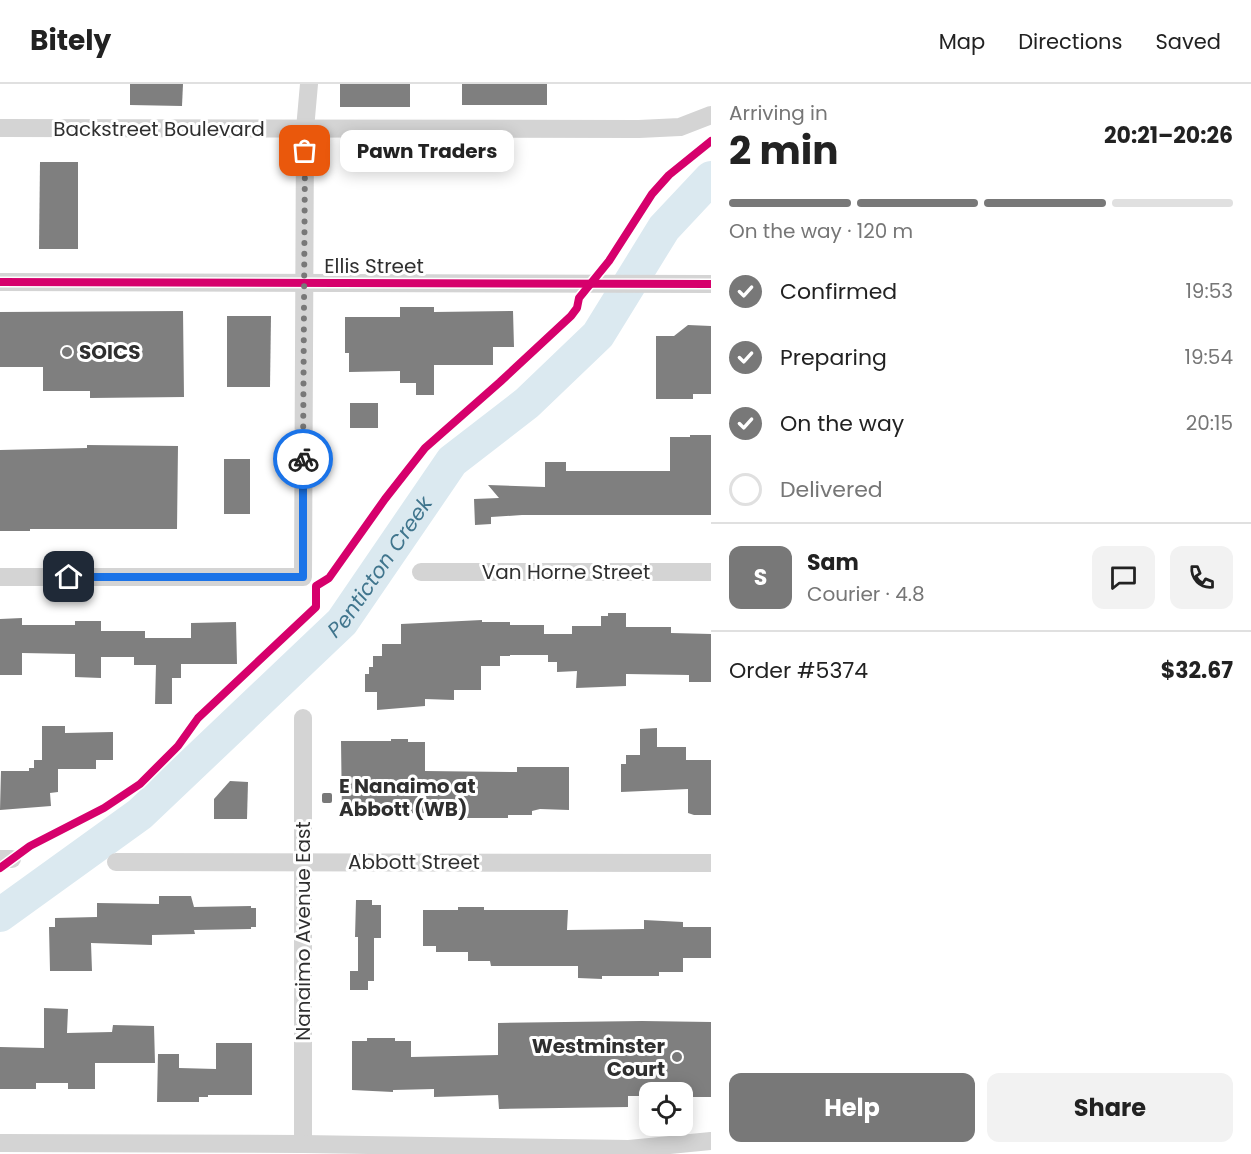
<!DOCTYPE html>
<html lang="en">
<head>
<meta charset="utf-8">
<style>
  :root { --surface:#fff; --page:#f2f2f2; --text:#222; --muted:#767676; --line:#e0e0e0; --accent:#787878 }
  body { margin:0; font-family:Poppins,sans-serif; background:var(--page); color:var(--text); height:100vh; display:flex; flex-direction:column; font-size:22px; white-space:nowrap }
  * { box-sizing:border-box; margin:0 }
  p { font-size:20px; color:var(--muted) }
  .icon { flex:none; width:33px; height:33px; fill:none; stroke:currentColor; stroke-width:2; stroke-linecap:round; stroke-linejoin:round }
  .map { position:relative; flex:1; overflow:hidden }
  .side { display:flex; flex-direction:column; background:var(--surface); width:540px }
  .side>* { flex:none }
  .tools { position:absolute; left:639px; top:998px; display:grid; gap:12px }
  .tools a { display:grid; place-items:center; width:54px; height:54px; border-radius:12px; background:var(--surface); box-shadow:0 3px 15px #0003; font-size:30px }
  .pin { position:absolute; display:grid; place-items:center; width:51px; height:51px; color:#fff; margin:-26px; border-radius:12px; box-shadow:0 3px 9px #0006 }
  .courier { position:absolute; display:grid; place-items:center; width:60px; height:60px; margin:-30px; border:4px solid #1a73e8; border-radius:50%; background:#fff; color:#222; box-shadow:0 2px 8px #0007 }
  .bubble { position:absolute; height:42px; border-radius:12px; background:var(--surface); box-shadow:0 3px 15px #0003; font-size:20px; font-weight:700; line-height:42px; text-align:center }
  .headline em { font-style:normal; font-weight:700 }
  .headline div { display:flex; flex-direction:column-reverse }
  .headline { display:flex; align-items:center; justify-content:space-between; height:102px; padding:0 18px }
  h1 { font-size:39px; font-weight:700; line-height:45px }
  .bar { display:grid; grid-template-columns:repeat(4,1fr); gap:9px 6px; align-content:center; height:72px; padding:0 18px }
  .bar i { height:8px; border-radius:4px; background:var(--line) }
  .bar .active { background:var(--accent) }
  .bar p { grid-column:span 4 }
  .line { display:flex; align-items:center; gap:15px; padding:0 18px; border-top:2px solid var(--line) }
  .line div { flex:1 }
  .round { display:grid; place-items:center; flex:none; width:63px; height:63px; border-radius:12px; background:var(--page) }
  ol { padding:0 18px; list-style:none }
  li { display:flex; align-items:center; gap:18px; height:66px }
  li p { margin-inline-start:auto }
  li .icon { padding:6px; border-radius:50%; background:var(--accent); color:#fff; stroke-width:4 }
  li:last-child { color:var(--muted) }
  li i { width:33px; height:33px; border:3px solid var(--line); border-radius:50% }
  .primary-button { display:flex; gap:12px; margin-top:auto; padding:12px 18px }
  .primary-button a { flex:1; height:69px; border-radius:12px; background:var(--accent); color:#fff; font-size:24px; font-weight:700; line-height:69px; text-align:center }
  .primary-button a+a { background:var(--page); color:var(--text) }
  header { display:flex; align-items:center; gap:36px; box-sizing:border-box; height:84px; padding:0 30px; background:var(--surface); border-bottom:2px solid var(--line) }
  header strong { font-size:28px }
  nav { display:flex; gap:33px; margin-inline-start:auto; font-size:21px }
  main { display:flex; flex:1; min-height:0 }
  .map>svg:first-child { display:block }
</style>
</head>
<body>
<header>
<strong>Bitely</strong>
<nav><a>Map</a><a>Directions</a><a>Saved</a></nav>
</header>
<main>
<div class="map">
<svg width="711" height="1070" viewBox="0 0 711 1070">
  <rect width="100%" height="100%" fill="#fff"/>
  <g fill="none" stroke-linecap="round" stroke-linejoin="round">
    <path stroke="#dbe9f0" stroke-width="34" id="s1" d="M0,831L140,730L342,538L452,377L527,319L598,251L664,144L711,94"/>
  </g>
  <g fill="#7f7f7f">
    <path d="M130,0H183L182,22L130,21Z"/>
    <rect x="340" y="0" width="70" height="23"/>
    <rect x="462" y="0" width="85" height="21"/>
    <path d="M40,78H78V165H39Z"/>
    <path d="M400,223H434V228L513,227L514,263H493V281H434V311H416V299H400V287L349,288V269H345V233H400Z"/>
    <path d="M183,227L184,313L90,314V307H43V283H0V228Z"/>
    <path d="M227,232H271L270,303H227Z"/>
    <path d="M688,241L711,242V310H693V315H656V252H674Z"/>
    <rect x="350" y="319" width="28" height="25"/>
    <path d="M690,351H711V431H522L491,433V440L475,441L474,415L499,414L488,401L545,403V378H566V387H670V353H690Z"/>
    <path d="M87,361L178,362L177,445H30V447H0V366L87,364Z"/>
    <rect x="224" y="375" width="26" height="55"/>
    <path d="M608,529H626V543H671V549L711,550V598H689V591L626,590V602L576,604L577,587L557,588V578H548V571H510V572H500V582H481V606H454V616L425,615V622L377,626V608H365V590H369V583H373V572H382V560H401V540L482,536V538H510V541H544V550H572V542H601V532H608Z"/>
    <path d="M22,534V541H75V537H101V547H145V554H191V539L236,538L237,580H181V594H172V620H155L156,581H134V573H101V594L75,593V570L22,569V591H0V535Z"/>
    <path d="M42,642H65V649L113,648V676H96V685H58V708L50,709L51,722L0,726L1,687H29V684H34V676H42Z"/>
    <path d="M657,644V663H686V676H711V731H694L688,729V705L621,708V680H626V671H640V645Z"/>
    <path d="M391,655H408V658H425V687L517,688V683H569V726L540,725L532,727V731H508V734H460V730L430,731V729L342,730L341,657H391Z"/>
    <path d="M230,697L248,698L247,735H214V715Z"/>
    <path d="M159,812H191L194,823L251,822V824H256V843H251V845L194,846L195,850L152,851V861L91,859L92,887H50L49,843H55V834L97,833V819L159,820Z"/>
    <path d="M356,816H372V821H381V854H374V897H368V906H350V887H358V853H355Z"/>
    <path d="M458,823H484V826H568L567,846L644,845V836L683,838V843H711V874H683V888H659V892H602V895L578,894V882H491L490,877H468V868H436V862H423V826H458Z"/>
    <path d="M44,924L68,925L67,949L112,948L113,941L154,942L155,979H95V1005H68V999H36V1005H0V963L44,964Z"/>
    <path d="M642,937L711,938V1013H686V1011H682V1008H650V1012H628V1023L499,1025L498,1011L434,1013V1005L393,1006V1008L352,1006V957H367V954H395V957H411V973L498,971V939Z"/>
    <path d="M216,959H252V1011H208V1013H199V1018H157L158,970H179V984L216,985Z"/>
  </g>
  <g fill="none" stroke-linecap="round" stroke-linejoin="round">
    <g stroke="#d4d4d4" stroke-width="18">
      <path d="M0,44L639,45L680,43L711,31"/>
      <path d="M0,198L711,200"/>
      <path d="M421,488H711"/>
      <path d="M0,493H303L305,45L309,0"/>
      <path d="M303,634V1060"/>
      <path d="M0,775H12"/>
      <path d="M116,778L711,779"/>
      <path d="M0,1059L303,1060L629,1065L711,1057"/>
    </g>
    <g stroke="#fff" stroke-width="11">
      <g id="cycleway">
        <path d="M0,198L711,200"/>
        <path d="M0,784L30,762L104,724L140,700L178,662L198,634L316,523V502L329,494L385,415L425,364L500,298L571,232L577,224L579,214L609,177L652,110L669,91L711,57"/>
      </g>
    </g>
    <use href="#cycleway" stroke="#d6006c" stroke-width="8"/>
  </g>
  <g fill="none" stroke-linecap="round" stroke-linejoin="round">
    <path stroke="#787878" stroke-width="6" stroke-dasharray="0 10.8" d="M303,375L305,67"/>
    <path stroke="#1a73e8" stroke-width="8" d="M69,493H303V375"/>
  </g>
  <g fill="#787878" stroke="#fff" stroke-width="2">
    <circle cx="67" cy="268" r="6"/>
    <rect x="321" y="708" width="12" height="12" rx="3"/>
    <circle cx="677" cy="973" r="6"/>
  </g>
  <g text-anchor="middle" dominant-baseline="central" stroke-width="6" stroke-linejoin="round" paint-order="stroke">
    <g font-size="20" fill="#2f2f2f" stroke="#fff">
      <text x="159" y="45">Backstreet Boulevard</text>
      <text x="374" y="182">Ellis Street</text>
      <text x="566" y="488">Van Horne Street</text>
      <text x="414" y="778">Abbott Street</text>
      <text transform="translate(303 847) rotate(-90)">Nanaimo Avenue East</text>
    </g>
    <g font-size="20" font-weight="bold" fill="#2f2f2f" stroke="#fff" text-anchor="start">
      <text x="79" y="268">SOICS</text>
      <text x="339" y="702">E Nanaimo at<tspan x="339" dy="23">Abbott (WB)</tspan></text>
      <text x="665" y="962" text-anchor="end">Westminster<tspan x="665" dy="23">Court</tspan></text>
    </g>
    <g font-size="21" font-style="italic" fill="#40758d" stroke="#fff">
      <text stroke="none"><textPath href="#s1" startOffset="518">Penticton Creek</textPath></text>
    </g>
  </g>
</svg>
<div class="tools">
<a><svg class="icon" aria-label="locate" viewBox="0 0 24 24"><circle cx="12" cy="12" r="6"/><path d="M12 2v4M12 18v4M2 12h4M18 12h4"/></svg></a>
</div>
<div class="pin" style="left:305px;top:67px;background:#ea580c"><svg class="icon" aria-label="bag" viewBox="0 0 24 24"><path d="M5 8h14l-1 12H6zM9 8a3 3 0 0 1 6 0"/></svg></div>
<div class="pin" style="left:69px;top:493px;background:#1f2937"><svg class="icon" aria-label="home" viewBox="0 0 24 24"><path d="M3 11l9-7 9 7M6 9v11h12V9"/></svg></div>
<div class="courier" style="left:303px;top:375px"><svg class="icon" aria-label="bike" viewBox="0 0 24 24"><circle cx="6" cy="16" r="4"/><circle cx="18" cy="16" r="4"/><path d="M6 16l4-8h5l3 8M10 8l3 8H6M13 5h3"/></svg></div>
<div class="bubble" style="left:340px;top:46px;width:174px">Pawn Traders</div>
</div>
<section class="side">
<div class="headline"><div><h1>2 min</h1><p>Arriving in</p></div><em>20:21–20:26</em></div>
<div class="bar"><i class="active"></i><i class="active"></i><i class="active"></i><i></i><p>On the way · 120 m</p></div>
<ol>
<li><svg class="icon" aria-label="check" viewBox="0 0 24 24"><path d="M5 12l5 5 9-10"/></svg>Confirmed<p>19:53</p></li>
<li><svg class="icon" aria-label="check" viewBox="0 0 24 24"><path d="M5 12l5 5 9-10"/></svg>Preparing<p>19:54</p></li>
<li><svg class="icon" aria-label="check" viewBox="0 0 24 24"><path d="M5 12l5 5 9-10"/></svg>On the way<p>20:15</p></li>
<li><i></i>Delivered</li>
</ol>
<div class="line" style="height:108px"><b class="round" style="background:var(--accent);color:#fff">S</b><div><b>Sam</b><p>Courier · 4.8</p></div><a class="round"><svg class="icon" aria-label="chat" viewBox="0 0 24 24"><path d="M4 5h16v11H9l-5 4z"/></svg></a><a class="round"><svg class="icon" aria-label="phone" viewBox="0 0 24 24"><path d="M5 4h4l2 5-3 2q2 4 5 5l2-3 5 2v4C11 20 4 13 5 4z"/></svg></a></div>
<div class="line" style="height:78px"><div>Order #5374</div><b>$32.67</b></div>
<div class="primary-button"><a>Help</a><a>Share</a></div>
</section>
</main>
</body>
</html>
